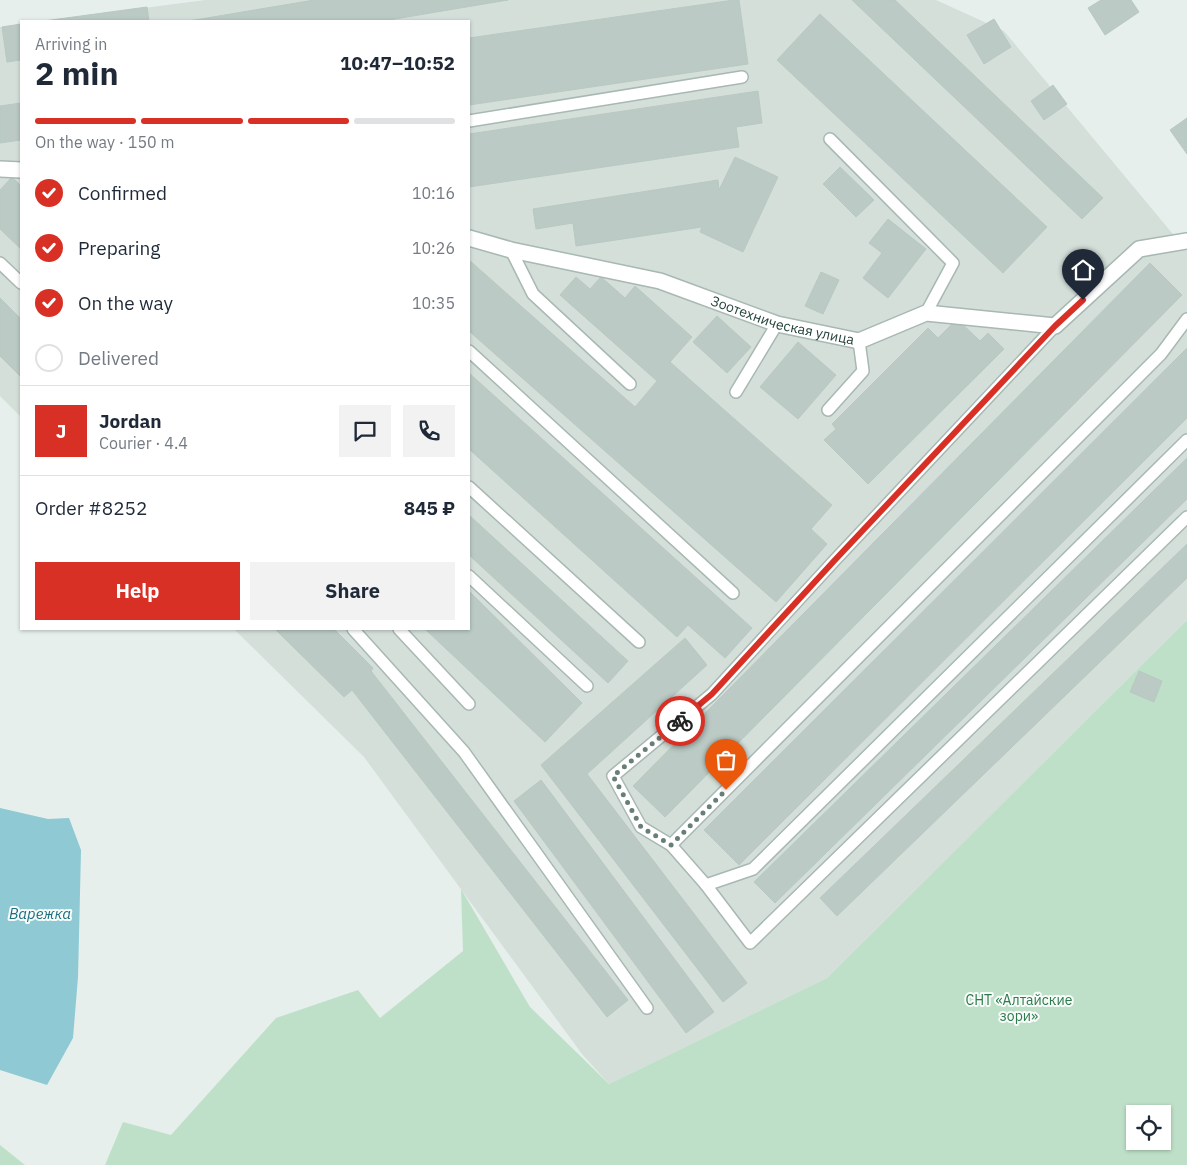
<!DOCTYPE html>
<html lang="en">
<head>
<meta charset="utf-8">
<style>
  :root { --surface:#fff; --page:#f2f2f3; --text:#1f2937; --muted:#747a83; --line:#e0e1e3; --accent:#d93025 }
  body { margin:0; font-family:"IBM Plex Sans",sans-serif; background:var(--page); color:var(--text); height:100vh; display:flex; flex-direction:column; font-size:19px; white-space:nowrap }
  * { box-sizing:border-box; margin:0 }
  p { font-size:16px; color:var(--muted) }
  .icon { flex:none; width:28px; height:28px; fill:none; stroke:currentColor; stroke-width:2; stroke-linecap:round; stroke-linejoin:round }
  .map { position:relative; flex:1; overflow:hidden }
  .sheet { position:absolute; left:20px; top:20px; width:450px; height:610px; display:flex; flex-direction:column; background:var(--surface); border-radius:0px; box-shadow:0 1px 4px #0004 }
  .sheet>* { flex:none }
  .buttons { position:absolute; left:1126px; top:1105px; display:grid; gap:10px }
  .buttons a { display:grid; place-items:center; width:45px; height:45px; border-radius:0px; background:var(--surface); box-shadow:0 1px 4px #0004; font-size:25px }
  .pin { position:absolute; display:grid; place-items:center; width:42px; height:42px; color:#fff; margin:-51px -21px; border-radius:50% 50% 50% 0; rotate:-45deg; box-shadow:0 0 5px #0007 }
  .pin .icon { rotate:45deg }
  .courier { position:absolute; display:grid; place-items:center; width:50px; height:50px; margin:-25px; border:4px solid #d93025; border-radius:50%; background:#fff; color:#222; box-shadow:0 1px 6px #0007 }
  .head em { font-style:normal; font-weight:700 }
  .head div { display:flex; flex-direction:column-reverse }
  .head { display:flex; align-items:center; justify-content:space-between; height:85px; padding:0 15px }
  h1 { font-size:32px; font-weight:700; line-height:38px }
  .bar { display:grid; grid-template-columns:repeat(4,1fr); gap:8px 5px; align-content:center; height:60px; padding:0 15px }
  .bar i { height:6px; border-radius:4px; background:var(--line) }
  .bar .active { background:var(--accent) }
  .bar p { grid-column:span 4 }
  .line { display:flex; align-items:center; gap:12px; padding:0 15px; border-top:1px solid var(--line) }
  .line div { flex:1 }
  .round { display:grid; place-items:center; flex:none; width:52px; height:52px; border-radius:0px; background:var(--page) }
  ol { padding:0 15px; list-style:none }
  li { display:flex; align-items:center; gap:15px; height:55px }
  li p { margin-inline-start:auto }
  li .icon { padding:5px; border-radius:50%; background:var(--accent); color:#fff; stroke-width:4 }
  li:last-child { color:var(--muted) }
  li i { width:28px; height:28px; border:2px solid var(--line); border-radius:50% }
  .primary-button { display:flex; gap:10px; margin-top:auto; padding:10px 15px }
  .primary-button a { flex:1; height:58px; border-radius:0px; background:var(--accent); color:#fff; font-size:20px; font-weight:700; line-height:58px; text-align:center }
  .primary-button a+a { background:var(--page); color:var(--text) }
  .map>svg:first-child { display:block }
</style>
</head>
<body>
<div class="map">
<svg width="1187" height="1165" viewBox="0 0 1187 1165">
  <rect width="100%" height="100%" fill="#e6efeb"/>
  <g fill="#d4dfda">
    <path d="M205,0H936L1004,31L1187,251V620L827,978L609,1084L582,1054L364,757L234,629H469V21H45Z"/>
    <path d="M21,24V417L0,396V27Z"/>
  </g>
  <g fill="#bfe0c8" fill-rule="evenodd">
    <path d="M1187,620V1165H105L123,1122L171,1135L276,1018L358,990L380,1018L463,951L461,889L530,1007L609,1084L827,978ZM1135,1114H1162V1141H1135Z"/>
    <path d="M0,1145L25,1165H0Z"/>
  </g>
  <path fill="#8ec9d4" d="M0,808L48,819L69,818L81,850L78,977L73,1038L47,1085L0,1070Z"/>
  <g fill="#bbcac4" stroke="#b8c9c2">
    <path d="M314,0H508L383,21H189Z"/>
    <path d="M734,0H739L748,64L469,105V38Z"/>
    <path d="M852,0H895L1103,198L1082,219Z"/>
    <path d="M1101,0H1131L1139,12L1105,35L1088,8Z"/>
    <path d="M147,7L149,21H44Z"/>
    <path d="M820,14L1047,227L1003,273L777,60Z"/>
    <path d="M994,19L1011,47L984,64L967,35Z"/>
    <path d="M21,24V60L7,62L2,27Z"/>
    <path d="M1053,85L1067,104L1044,120L1031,101Z"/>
    <path d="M758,91L762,123L736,127L739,147L469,187V134Z"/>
    <path d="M21,103V140L0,143V106Z"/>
    <path d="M1187,118V154L1170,130Z"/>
    <path d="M735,157L778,177L743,252L700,232L702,227L576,246L573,223L536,229L533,209L718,180L719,190Z"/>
    <path d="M840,167L874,200L856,217L823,184Z"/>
    <path d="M12,177L20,185L21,184V249L0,229V190Z"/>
    <path d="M888,219L926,249L888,298L863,278L882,253L869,243Z"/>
    <path d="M469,260L635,407L657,381L560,295L576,277L590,289L601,277L625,298L635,286L692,337L670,362L832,505L811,529L827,544L776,602L469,331Z"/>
    <path d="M1150,263L1182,295L665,817L633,786Z"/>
    <path d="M821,272L839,280L823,314L805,306Z"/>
    <path d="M0,298L21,319V377L0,356Z"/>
    <path d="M717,316L751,347L727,373L693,342Z"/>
    <path d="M957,319L980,341L988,333L1004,349L868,484L824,440L836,429L832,424L928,328L938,338Z"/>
    <path d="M798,342L836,375L798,419L760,387Z"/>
    <path d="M1187,348V418L739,865L704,830Z"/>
    <path d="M469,373L752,628L725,658L688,625L677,637L469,449Z"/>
    <path d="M1187,458V499L775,903L754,882Z"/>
    <path d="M469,515L628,661L608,683L469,555Z"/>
    <path d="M1187,544V578L837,916L820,898Z"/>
    <path d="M469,591L582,703L545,742L425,629H469Z"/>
    <path d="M275,629H334L373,668L371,671L628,1000L607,1017L352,690L344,697Z"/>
    <path d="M685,638L707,665L587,774L747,983L723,1002L541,765Z"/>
    <path d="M1139,671L1162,681L1154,702L1130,692Z"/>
    <path d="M541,780L714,1012L686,1033L514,801Z"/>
  </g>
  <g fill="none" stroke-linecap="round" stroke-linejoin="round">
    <g stroke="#a8b8b2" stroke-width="14">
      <g id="service">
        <path d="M469,121L742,77"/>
        <path d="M830,139L953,263L926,313"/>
        <path d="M511,250L533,294L630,384"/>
        <path d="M0,263L21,283"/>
        <path d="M1055,326L834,561L712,694L613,776L641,827L671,845L706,885L750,943L1187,517"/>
        <path d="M469,351L733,593"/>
        <path d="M736,392L777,324"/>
        <path d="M828,410L863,371L859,341"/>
        <path d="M469,487L639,642"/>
        <path d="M469,576L587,686"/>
        <path d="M353,629L464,752L647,1008"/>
        <path d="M399,629L469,704"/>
        <path d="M671,845L1161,354L1187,319"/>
        <path d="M706,885L753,869L1187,440"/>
      </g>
    </g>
    <g stroke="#a8b8b2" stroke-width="18">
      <g id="minor">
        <path d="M0,169L21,170"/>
        <path id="s1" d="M469,238L511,250L660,281L777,324L859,341L926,313L1055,326L1139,249L1187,241"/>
      </g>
    </g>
    <use href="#service" stroke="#fff" stroke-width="11"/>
    <use href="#minor" stroke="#fff" stroke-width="15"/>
  </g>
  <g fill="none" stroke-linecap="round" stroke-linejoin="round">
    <path stroke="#687f78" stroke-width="5" stroke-dasharray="0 9" d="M680,721L613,776L641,827L671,845L726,790"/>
    <path stroke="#d93025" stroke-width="6" d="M680,721L712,694L834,561L1055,326L1083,300"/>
  </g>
  <g text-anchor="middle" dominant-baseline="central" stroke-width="4" stroke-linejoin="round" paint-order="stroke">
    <g font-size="14" fill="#24423a" stroke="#f7fbf9">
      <text stroke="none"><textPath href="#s1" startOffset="325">Зоотехническая улица</textPath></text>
    </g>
    <g font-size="14" fill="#2d7a4b" stroke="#f7fbf9">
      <text x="1019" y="1000">СНТ «Алтайские<tspan x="1019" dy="16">зори»</tspan></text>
    </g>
    <g font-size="15" font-style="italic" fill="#1c6f80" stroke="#f7fbf9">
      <text x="40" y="913">Варежка</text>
    </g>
  </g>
</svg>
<div class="buttons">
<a><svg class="icon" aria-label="locate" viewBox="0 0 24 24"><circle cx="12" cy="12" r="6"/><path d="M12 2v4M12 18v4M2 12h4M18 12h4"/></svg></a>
</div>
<div class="pin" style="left:726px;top:790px;background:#ea580c"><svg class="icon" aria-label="bag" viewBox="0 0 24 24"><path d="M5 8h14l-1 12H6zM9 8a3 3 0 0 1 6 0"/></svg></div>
<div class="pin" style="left:1083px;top:300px;background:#1f2937"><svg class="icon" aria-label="home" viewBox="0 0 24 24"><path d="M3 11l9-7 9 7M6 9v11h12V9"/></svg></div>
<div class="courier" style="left:680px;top:721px"><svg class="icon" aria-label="bike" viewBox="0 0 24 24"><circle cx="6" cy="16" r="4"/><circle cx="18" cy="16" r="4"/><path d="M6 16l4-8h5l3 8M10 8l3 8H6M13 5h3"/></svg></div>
<section class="sheet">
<div class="head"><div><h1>2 min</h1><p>Arriving in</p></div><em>10:47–10:52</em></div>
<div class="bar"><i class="active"></i><i class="active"></i><i class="active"></i><i></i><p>On the way · 150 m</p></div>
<ol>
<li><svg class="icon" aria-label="check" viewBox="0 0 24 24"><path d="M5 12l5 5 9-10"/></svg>Confirmed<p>10:16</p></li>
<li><svg class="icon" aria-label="check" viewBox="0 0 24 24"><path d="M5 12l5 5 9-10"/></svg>Preparing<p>10:26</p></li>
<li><svg class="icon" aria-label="check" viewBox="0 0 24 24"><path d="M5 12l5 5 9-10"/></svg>On the way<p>10:35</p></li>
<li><i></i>Delivered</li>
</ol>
<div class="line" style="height:90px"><b class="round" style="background:var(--accent);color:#fff">J</b><div><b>Jordan</b><p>Courier · 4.4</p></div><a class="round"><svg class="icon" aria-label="chat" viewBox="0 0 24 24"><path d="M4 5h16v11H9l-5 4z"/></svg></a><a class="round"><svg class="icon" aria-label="phone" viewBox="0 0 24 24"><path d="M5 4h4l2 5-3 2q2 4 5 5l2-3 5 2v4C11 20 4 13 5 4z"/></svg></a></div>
<div class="line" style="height:65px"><div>Order #8252</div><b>845 ₽</b></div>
<div class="primary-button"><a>Help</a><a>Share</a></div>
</section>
</div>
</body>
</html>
